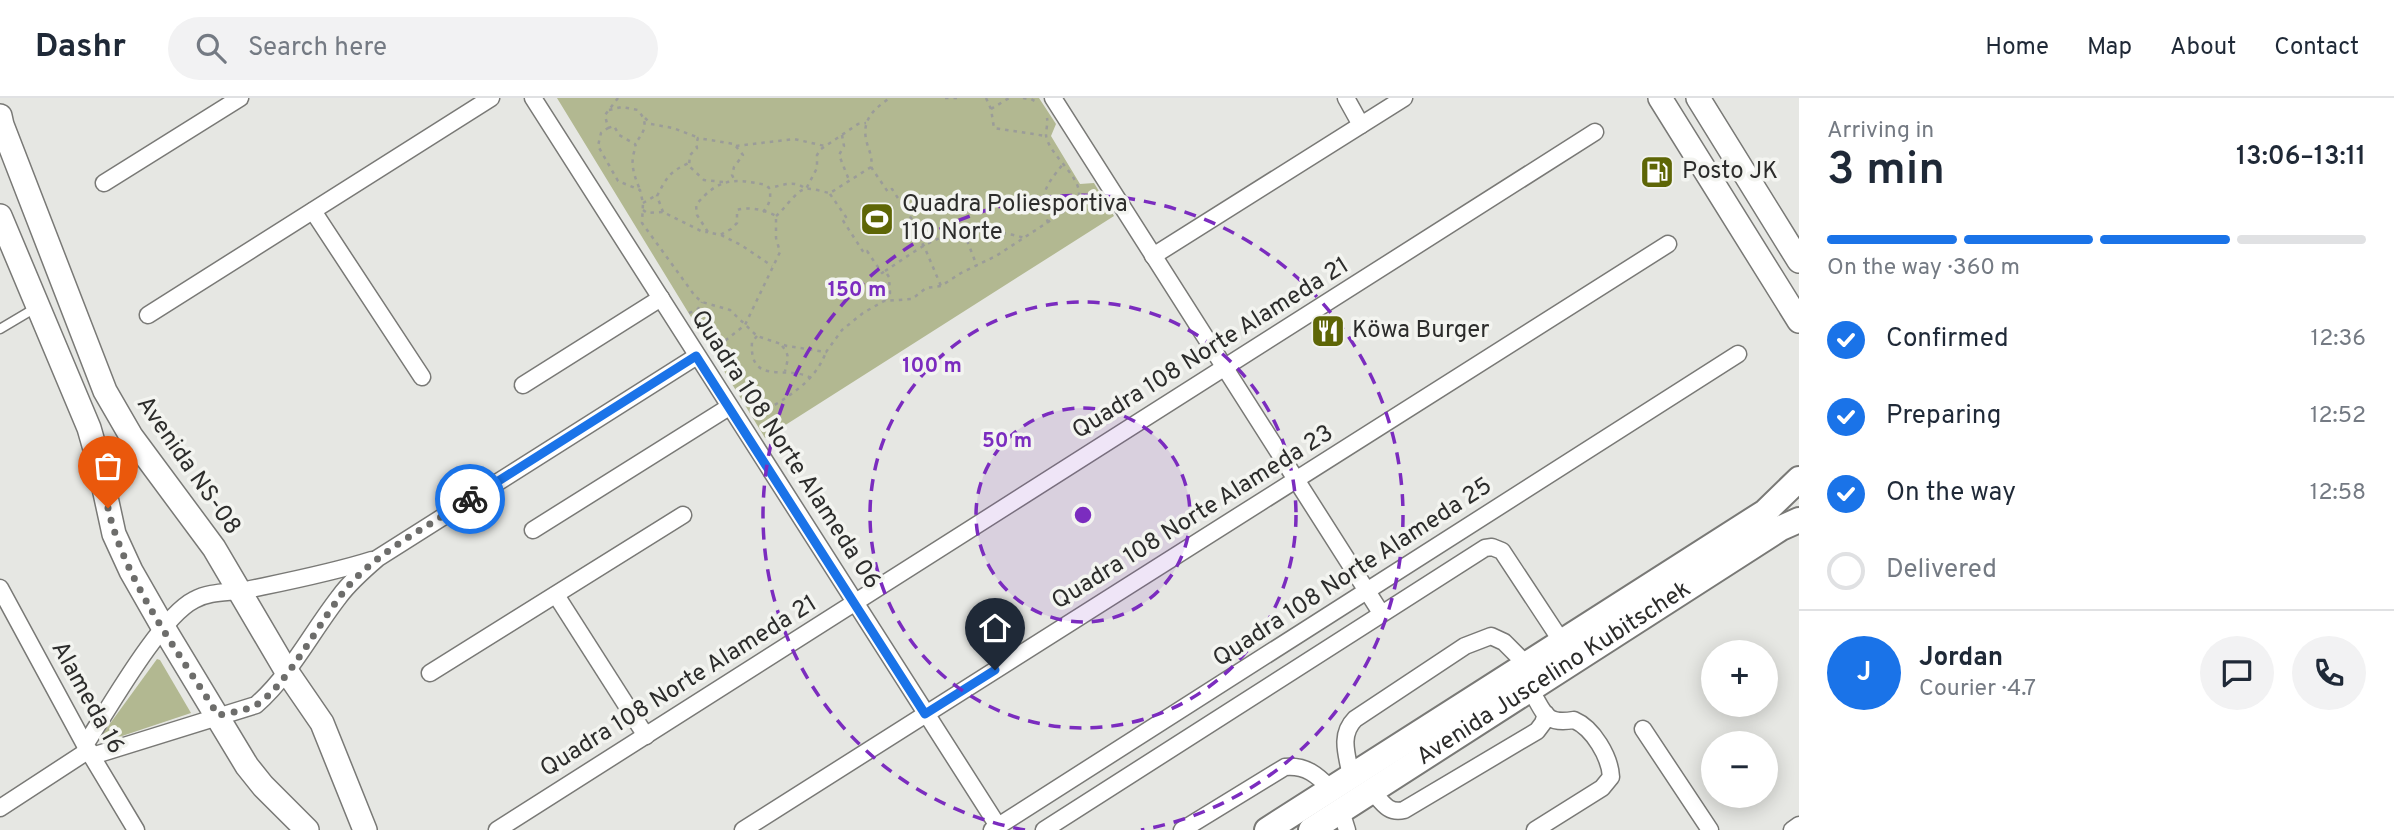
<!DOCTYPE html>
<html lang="en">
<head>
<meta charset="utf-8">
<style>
  :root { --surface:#fff; --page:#f2f2f3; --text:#1f2937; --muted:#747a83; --line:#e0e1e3; --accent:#1a73e8 }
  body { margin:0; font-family:Overpass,sans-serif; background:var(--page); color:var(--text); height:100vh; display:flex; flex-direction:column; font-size:26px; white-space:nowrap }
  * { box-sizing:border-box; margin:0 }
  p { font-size:23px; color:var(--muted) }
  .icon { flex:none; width:38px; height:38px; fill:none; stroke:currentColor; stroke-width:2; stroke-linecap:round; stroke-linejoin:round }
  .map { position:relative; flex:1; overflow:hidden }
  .details { display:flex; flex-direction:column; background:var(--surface); width:595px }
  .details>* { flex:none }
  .tools { position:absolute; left:1701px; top:542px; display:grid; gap:14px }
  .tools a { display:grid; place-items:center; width:77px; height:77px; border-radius:50%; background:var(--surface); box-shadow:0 4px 18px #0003; font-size:35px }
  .pin { position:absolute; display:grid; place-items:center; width:60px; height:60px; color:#fff; margin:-72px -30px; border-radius:50% 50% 50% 0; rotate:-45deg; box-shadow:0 0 7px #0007 }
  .pin .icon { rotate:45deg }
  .courier { position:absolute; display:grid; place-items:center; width:70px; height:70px; margin:-35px; border:5px solid #1a73e8; border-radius:50%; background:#fff; color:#222; box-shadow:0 2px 9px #0007 }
  .headline em { font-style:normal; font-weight:600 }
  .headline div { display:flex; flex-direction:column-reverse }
  .headline { display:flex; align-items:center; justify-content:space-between; height:119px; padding:0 28px }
  h1 { font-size:46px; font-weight:600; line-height:52px }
  .bar { display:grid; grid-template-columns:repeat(4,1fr); gap:10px 7px; align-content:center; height:84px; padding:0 28px }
  .bar i { height:9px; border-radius:5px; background:var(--line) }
  .bar .active { background:var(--accent) }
  .bar p { grid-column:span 4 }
  .line { display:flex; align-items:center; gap:18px; padding:0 28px; border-top:2px solid var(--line) }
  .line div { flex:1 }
  .round { display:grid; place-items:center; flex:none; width:74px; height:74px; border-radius:37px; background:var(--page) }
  ol { padding:0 28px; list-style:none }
  li { display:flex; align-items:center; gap:21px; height:77px }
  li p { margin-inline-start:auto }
  li .icon { padding:7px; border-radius:50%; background:var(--accent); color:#fff; stroke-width:4 }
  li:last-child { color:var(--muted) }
  li i { width:38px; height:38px; border:4px solid var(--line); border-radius:50% }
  header { display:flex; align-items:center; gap:42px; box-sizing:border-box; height:98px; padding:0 35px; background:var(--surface); border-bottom:2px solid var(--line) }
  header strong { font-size:33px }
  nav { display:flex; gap:38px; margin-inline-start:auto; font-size:24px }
  .search { width:490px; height:63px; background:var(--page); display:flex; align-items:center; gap:18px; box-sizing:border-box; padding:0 24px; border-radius:38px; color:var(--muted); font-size:26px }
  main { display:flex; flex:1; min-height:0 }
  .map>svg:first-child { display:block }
</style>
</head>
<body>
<header>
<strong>Dashr</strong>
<div class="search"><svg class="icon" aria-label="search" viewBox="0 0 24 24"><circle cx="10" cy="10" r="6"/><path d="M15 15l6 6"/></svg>Search here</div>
<nav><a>Home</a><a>Map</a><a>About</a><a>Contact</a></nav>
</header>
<main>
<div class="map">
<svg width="1799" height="732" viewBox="0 0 1799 732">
  <rect width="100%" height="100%" fill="#e6e7e3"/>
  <g fill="#b2b891">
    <path d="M557,0H1039L1056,26L1051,38L1080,86L1094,85L1114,118L765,340Z"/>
    <path d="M157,561L160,562L191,615L104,644L101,638Z"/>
  </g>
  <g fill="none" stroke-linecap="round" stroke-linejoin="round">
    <g stroke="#797976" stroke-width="11">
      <path id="lane" d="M0,231L37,209"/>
    </g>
    <g stroke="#797976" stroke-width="19">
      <g id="street">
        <path d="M533,0L998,728"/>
        <path d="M1053,0L1381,515"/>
        <path d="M1346,0L1361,27"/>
        <path d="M104,85L240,0"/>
        <path d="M313,113L422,279"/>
        <path d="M1153,158L1404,0"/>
        <path d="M148,217L491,0"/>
        <path d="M523,287L661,200"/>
        <path d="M533,432L729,309"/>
        <path d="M0,490L85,647L136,732"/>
        <path d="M556,497L646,638"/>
        <path d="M430,575L683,417"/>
        <path d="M1530,591C1545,615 1544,627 1574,622C1593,630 1610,659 1611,679L1602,690L1535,732"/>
        <path d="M1643,631L1710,732"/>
        <path d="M85,647C108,612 160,519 194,502C210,493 229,495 246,492C289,483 331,475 372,462"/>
        <path d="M92,658L256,607C291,576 311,535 339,499C350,484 364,472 378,460L697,258"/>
        <path d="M1351,678C1347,657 1339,637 1355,621L1465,548L1491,538L1504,544L1527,567"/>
        <path d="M1372,693C1382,704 1388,716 1404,712L1537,633L1543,625L1546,616"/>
        <path d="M0,710L89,652"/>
        <path d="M1341,713L1347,732"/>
        <path d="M497,732L1595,34"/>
        <path d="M743,732L1668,146"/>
        <path d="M992,732L1738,256"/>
        <path d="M1044,732L1485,450L1492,449L1502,453L1562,544"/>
        <path d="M1182,732L1285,669C1306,667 1317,677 1331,691"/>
        <path d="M1792,732L1799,727"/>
      </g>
    </g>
    <g stroke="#797976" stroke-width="26">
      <g id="secondary">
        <path d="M1660,0L1799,223"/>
        <path d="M1698,0L1799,163"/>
        <path d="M0,18L2,27L105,293L131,338L214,450L287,574L322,625L365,732"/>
        <path d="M0,118L89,330L97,358L114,436L131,473L163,529L247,668L263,688L307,732"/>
      </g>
    </g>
    <g stroke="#797976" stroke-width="28">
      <g id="primary">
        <path d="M1267,732L1765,414L1799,381"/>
        <path id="s1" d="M1311,732L1781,430L1799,422"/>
      </g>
    </g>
    <g stroke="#9b9c99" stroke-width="2.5" stroke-dasharray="3.5 5" stroke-linecap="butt">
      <path d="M618,0L605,17L608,30L601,35L598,48L618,83L640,92L643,105L642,125L695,198L702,204L730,212L757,238L787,248L826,254L842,232L863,215L884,203L912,201L926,190L941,188L961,175L996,158L1074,107C1094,86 1048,59 1046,37C1046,32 1048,25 1047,20"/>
      <path d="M945,0H959"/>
      <path d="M986,0L991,11L994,30L1046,38"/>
      <path d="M1023,0L1031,1L1038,5"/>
      <path d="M991,11L1009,0"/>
      <path d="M609,12L622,9L638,12C649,26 645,32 635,46"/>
      <path d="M645,20L651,26L673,30L697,39"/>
      <path d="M608,30L614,28L619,37L635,46L636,49C629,64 634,77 640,92"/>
      <path d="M842,37L844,48L839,57L849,82"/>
      <path d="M736,48L794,41L825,48"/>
      <path d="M871,69L888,94L892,91L913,123L909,126L924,148L941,188"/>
      <path d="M723,84L704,82L689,68L690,57L697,50L696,46L698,40L734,46L743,57L734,69L732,77L734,81"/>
      <path d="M830,96L846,119L842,121L864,155L867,153L882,175L885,173L889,179L890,195L884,203"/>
      <path d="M643,105L655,98"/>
      <path d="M643,112L647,115L663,114L703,134H708"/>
      <path d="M663,114L657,98C667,79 669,74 689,65"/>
      <path d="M763,114C769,108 772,98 769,91"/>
      <path d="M776,118C784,112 797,91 806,91C813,90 823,94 830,95L871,69C873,57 868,52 866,41C862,21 875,10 890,0"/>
      <path d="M1048,125C1039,95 1045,89 1063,66"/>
      <path d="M964,135L977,168"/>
      <path d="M721,137L741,147L772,168"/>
      <path d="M885,173C904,161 925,144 948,137C971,130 1002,133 1025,140"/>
      <path d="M689,215L698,211L702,204"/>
      <path d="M757,238L752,244C749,289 787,266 811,280"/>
      <path d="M782,248C790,257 788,261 785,273"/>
      <path d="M712,253L745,227L780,154L776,140V118C766,112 748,108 737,112V125L731,131L720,137L708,134L697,117L696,107C718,80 734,80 766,87L769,90C782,88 793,81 806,91L817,70V57L821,51L858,26L866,25"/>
      <path d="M753,320C782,302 814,287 826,254"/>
    </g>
    <use href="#lane" stroke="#fff" stroke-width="8"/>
    <use href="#street" stroke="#fff" stroke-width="16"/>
    <use href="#secondary" stroke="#fff" stroke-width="23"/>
    <use href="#primary" stroke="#fff" stroke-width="24"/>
  </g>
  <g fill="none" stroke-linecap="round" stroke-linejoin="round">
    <path stroke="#6d6d6b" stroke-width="7" stroke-dasharray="0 12.6" d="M108,410C124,482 179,555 218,617C230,615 243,613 254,608C286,592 324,514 351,485C384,450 430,427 470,401"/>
    <path stroke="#1a73e8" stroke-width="9" d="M470,401L696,258L925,616L995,572"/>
  </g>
  <circle cx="1083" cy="417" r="107" fill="#7b2cbf" fill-opacity=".12"/>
  <g fill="none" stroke="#7b2cbf" stroke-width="3.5" stroke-dasharray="12 9">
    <circle cx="1083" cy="417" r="107"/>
    <circle cx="1083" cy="417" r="213"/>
    <path d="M1025 732A320 320 0 1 1 1141 732"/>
  </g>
  <defs>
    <g id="fuel-square" transform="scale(1.75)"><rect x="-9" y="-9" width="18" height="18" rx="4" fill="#5e6606" stroke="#f3f4f0"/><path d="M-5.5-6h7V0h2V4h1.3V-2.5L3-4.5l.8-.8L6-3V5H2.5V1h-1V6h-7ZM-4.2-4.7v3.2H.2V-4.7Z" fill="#fff"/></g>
    <g id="stadium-square" transform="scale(1.75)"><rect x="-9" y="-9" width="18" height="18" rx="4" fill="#5e6606" stroke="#f3f4f0"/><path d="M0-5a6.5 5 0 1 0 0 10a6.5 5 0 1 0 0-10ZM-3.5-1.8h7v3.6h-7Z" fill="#fff"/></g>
    <g id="restaurant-square" transform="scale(1.75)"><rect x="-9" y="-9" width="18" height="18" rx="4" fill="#5e6606" stroke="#f3f4f0"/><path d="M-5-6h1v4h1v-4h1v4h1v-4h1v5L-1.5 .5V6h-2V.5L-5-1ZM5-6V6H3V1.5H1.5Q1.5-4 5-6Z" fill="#fff"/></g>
  </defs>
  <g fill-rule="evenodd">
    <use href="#fuel-square" x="1657" y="74"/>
    <use href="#stadium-square" x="877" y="121"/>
    <use href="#restaurant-square" x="1328" y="233"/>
  </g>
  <g text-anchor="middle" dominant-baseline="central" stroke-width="7" stroke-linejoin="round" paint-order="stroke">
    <g font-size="24" fill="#2c2c2b" stroke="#f3f4f0" text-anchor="start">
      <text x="1682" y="74">Posto JK</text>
      <text x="902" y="107">Quadra Poliesportiva<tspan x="902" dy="28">110 Norte</tspan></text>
      <text x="1352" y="233">Köwa Burger</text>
    </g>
    <g font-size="24" fill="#2c2c2b" stroke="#f3f4f0">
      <text transform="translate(1211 251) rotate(-32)">Quadra 108 Norte Alameda 21</text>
      <text transform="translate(785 352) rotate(57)">Quadra 108 Norte Alameda 06</text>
      <text transform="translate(188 368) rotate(55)">Avenida NS-08</text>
      <text transform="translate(1193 420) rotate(-32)">Quadra 108 Norte Alameda 23</text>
      <text transform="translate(1353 475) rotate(-33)">Quadra 108 Norte Alameda 25</text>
      <text stroke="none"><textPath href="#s1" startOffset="289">Avenida Juscelino Kubitschek</textPath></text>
      <text transform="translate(679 589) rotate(-32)">Quadra 108 Norte Alameda 21</text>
      <text transform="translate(87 600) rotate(61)">Alameda 16</text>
    </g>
  </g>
  <circle cx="1083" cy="417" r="10" fill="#7b2cbf" stroke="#f3f4f0" stroke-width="3.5"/>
  <g font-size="21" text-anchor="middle" font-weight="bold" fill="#7b2cbf" stroke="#f3f4f0" stroke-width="7" stroke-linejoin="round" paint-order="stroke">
    <text x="857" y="198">150 m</text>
    <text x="932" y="274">100 m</text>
    <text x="1007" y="349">50 m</text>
  </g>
</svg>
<div class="tools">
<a>+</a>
<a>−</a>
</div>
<div class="pin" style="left:108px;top:410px;background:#ea580c"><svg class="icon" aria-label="bag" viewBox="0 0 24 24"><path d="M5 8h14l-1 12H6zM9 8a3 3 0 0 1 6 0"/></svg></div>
<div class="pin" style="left:995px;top:572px;background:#1f2937"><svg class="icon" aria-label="home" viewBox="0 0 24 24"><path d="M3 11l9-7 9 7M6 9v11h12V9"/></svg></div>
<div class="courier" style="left:470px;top:401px"><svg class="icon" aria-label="bike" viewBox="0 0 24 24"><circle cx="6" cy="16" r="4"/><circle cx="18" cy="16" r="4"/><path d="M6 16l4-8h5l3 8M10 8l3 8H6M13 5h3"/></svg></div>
</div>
<section class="details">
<div class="headline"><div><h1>3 min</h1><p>Arriving in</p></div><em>13:06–13:11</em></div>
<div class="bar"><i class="active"></i><i class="active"></i><i class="active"></i><i></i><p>On the way · 360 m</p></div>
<ol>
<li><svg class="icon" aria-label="check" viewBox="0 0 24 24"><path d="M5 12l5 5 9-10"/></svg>Confirmed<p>12:36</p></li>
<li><svg class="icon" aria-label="check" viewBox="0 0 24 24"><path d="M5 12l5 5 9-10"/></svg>Preparing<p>12:52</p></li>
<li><svg class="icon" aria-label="check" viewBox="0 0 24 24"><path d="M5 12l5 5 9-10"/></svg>On the way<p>12:58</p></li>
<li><i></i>Delivered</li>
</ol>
<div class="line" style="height:126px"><b class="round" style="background:var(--accent);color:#fff">J</b><div><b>Jordan</b><p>Courier · 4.7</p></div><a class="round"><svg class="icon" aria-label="chat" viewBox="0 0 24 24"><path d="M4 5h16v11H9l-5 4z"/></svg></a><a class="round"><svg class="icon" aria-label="phone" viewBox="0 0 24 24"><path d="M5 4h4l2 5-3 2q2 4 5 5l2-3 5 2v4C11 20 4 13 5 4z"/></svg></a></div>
</section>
</main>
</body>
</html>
